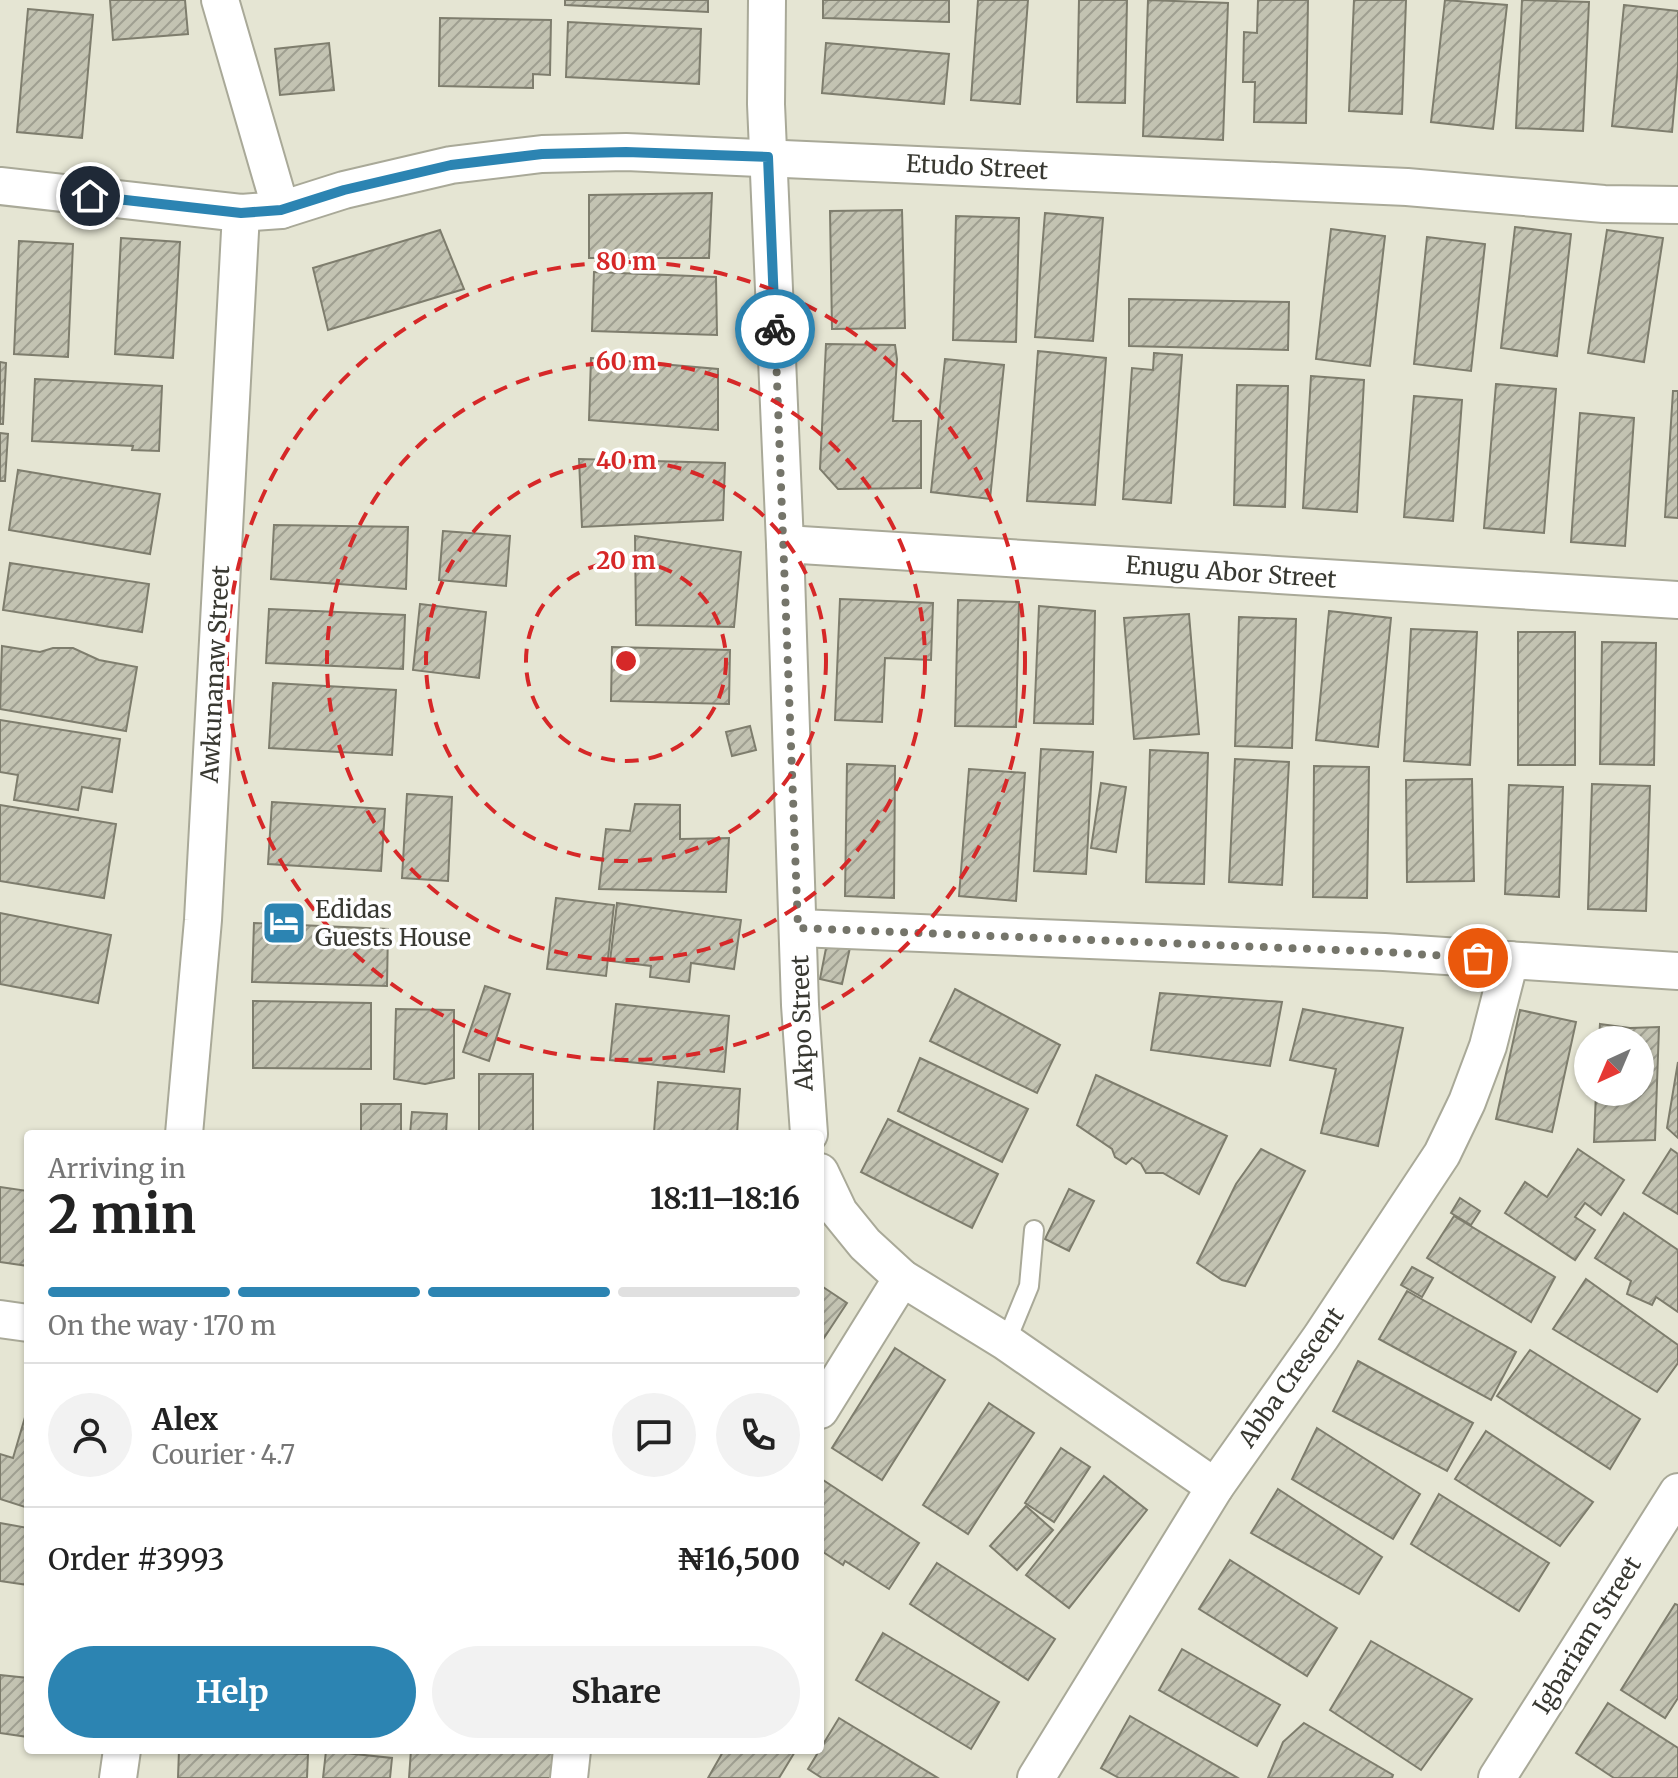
<!DOCTYPE html>
<html lang="en">
<head>
<meta charset="utf-8">
<style>
  :root { --surface:#fff; --page:#f2f2f2; --text:#222; --muted:#767676; --line:#e0e0e0; --accent:#2c84b2 }
  body { margin:0; font-family:Merriweather,serif; background:var(--page); color:var(--text); height:100vh; display:flex; flex-direction:column; font-size:30px; white-space:nowrap }
  * { box-sizing:border-box; margin:0 }
  p { font-size:26px; color:var(--muted) }
  .icon { flex:none; width:44px; height:44px; fill:none; stroke:currentColor; stroke-width:2; stroke-linecap:round; stroke-linejoin:round }
  .map { position:relative; flex:1; overflow:hidden }
  .sheet { position:absolute; left:24px; top:1130px; width:800px; height:624px; display:flex; flex-direction:column; background:var(--surface); border-radius:8px; box-shadow:0 2px 6px #0004 }
  .sheet>* { flex:none }
  .needle { width:52px; rotate:224deg }
  .buttons { position:absolute; left:1574px; top:1026px; display:grid; gap:16px }
  .buttons a { display:grid; place-items:center; width:80px; height:80px; border-radius:50%; background:var(--surface); box-shadow:0 2px 6px #0004; font-size:40px }
  .pin { position:absolute; display:grid; place-items:center; width:68px; height:68px; color:#fff; margin:-34px; border:4px solid #fff; border-radius:50%; box-shadow:0 2px 8px #0007 }
  .courier { position:absolute; display:grid; place-items:center; width:80px; height:80px; margin:-40px; border:6px solid #2c84b2; border-radius:50%; background:#fff; color:#222; box-shadow:0 2px 10px #0007 }
  .headline em { font-style:normal; font-weight:700 }
  .headline div { display:flex; flex-direction:column-reverse }
  .headline { display:flex; align-items:center; justify-content:space-between; height:136px; padding:0 24px }
  h1 { font-size:52px; font-weight:700; line-height:60px }
  .bar { display:grid; grid-template-columns:repeat(4,1fr); gap:12px 8px; align-content:center; height:96px; padding:0 24px }
  .bar i { height:10px; border-radius:6px; background:var(--line) }
  .bar .current { background:var(--accent) }
  .bar p { grid-column:span 4 }
  .line { display:flex; align-items:center; gap:20px; padding:0 24px; border-top:2px solid var(--line) }
  .line div { flex:1 }
  .round { display:grid; place-items:center; flex:none; width:84px; height:84px; border-radius:42px; background:var(--page) }
  .primary-button { display:flex; gap:16px; margin-top:auto; padding:16px 24px }
  .primary-button a { flex:1; height:92px; border-radius:48px; background:var(--accent); color:#fff; font-size:32px; font-weight:700; line-height:92px; text-align:center }
  .primary-button a+a { background:var(--page); color:var(--text) }
  .map>svg:first-child { display:block }
</style>
</head>
<body>
<div class="map">
<svg width="1678" height="1778" viewBox="0 0 1678 1778">
  <defs>
    <pattern id="building-hatch" width="6" height="6" patternUnits="userSpaceOnUse" patternTransform="scale(2)"><rect width="6" height="6" fill="#c3c3b2"/><path d="M-1 1l2-2M0 6l6-6M5 7l2-2" fill="none" stroke="#9f9f91"/></pattern>
  </defs>
  <rect width="100%" height="100%" fill="#e5e5d3"/>
  <g fill="url(#building-hatch)" stroke="#7e7d6d" stroke-width="2">
    <path d="M110,0H185L188,34L113,40Z"/>
    <path d="M565,0H708V12L565,5Z"/>
    <path d="M823,0H949V22L823,18Z"/>
    <path d="M978,0H1028L1020,104L971,100Z"/>
    <path d="M1079,0H1127L1125,103L1077,102Z"/>
    <path d="M1148,0L1228,3L1223,140L1143,136Z"/>
    <path d="M1258,0H1308L1306,123L1254,122L1255,82H1243L1244,32L1257,33Z"/>
    <path d="M1354,0H1406L1402,114L1349,111Z"/>
    <path d="M1445,0L1507,5L1493,129L1431,122Z"/>
    <path d="M1522,0L1589,2L1583,131L1516,128Z"/>
    <path d="M1624,5L1678,11V66L1672,132L1612,126Z"/>
    <path d="M28,9L93,15L82,138L17,132Z"/>
    <path d="M440,18L551,20L550,75L533,74V88L439,86Z"/>
    <path d="M568,22L701,29L699,84L566,77Z"/>
    <path d="M329,43L334,90L280,95L275,49Z"/>
    <path d="M826,43L949,54L944,104L822,93Z"/>
    <path d="M712,193L709,258H589V195Z"/>
    <path d="M902,210L905,328L832,329L830,211Z"/>
    <path d="M1045,213L1103,218L1093,341L1035,337Z"/>
    <path d="M956,216L1019,218L1016,342L953,340Z"/>
    <path d="M1515,227L1571,234L1557,356L1501,348Z"/>
    <path d="M1331,229L1385,236L1370,366L1316,359Z"/>
    <path d="M440,230L464,289L328,330L313,268Z"/>
    <path d="M1607,230L1663,238L1644,362L1588,353Z"/>
    <path d="M1427,237L1485,244L1471,371L1414,364Z"/>
    <path d="M121,238L180,242L173,358L115,354Z"/>
    <path d="M19,241L73,244L68,357L14,354Z"/>
    <path d="M594,272L716,277L717,335L592,331Z"/>
    <path d="M1129,299L1289,302L1288,350L1129,346Z"/>
    <path d="M826,344L895,345L897,359L893,421H921V488L838,489L820,469Z"/>
    <path d="M1038,351L1106,358L1095,505L1027,501Z"/>
    <path d="M1154,353L1182,355L1171,503L1123,499L1132,368L1153,370Z"/>
    <path d="M591,358L718,369V430L589,420Z"/>
    <path d="M945,359L1004,365L990,499L931,492Z"/>
    <path d="M0,362L6,363L3,424H0Z"/>
    <path d="M1311,376L1364,380L1357,512L1303,508Z"/>
    <path d="M35,379L162,386L159,451L132,450L133,446L32,441Z"/>
    <path d="M1496,384L1556,389L1544,533L1484,528Z"/>
    <path d="M1237,385L1288,386L1285,507L1234,505Z"/>
    <path d="M1673,391H1678V518L1665,517Z"/>
    <path d="M1414,396L1462,400L1453,521L1404,517Z"/>
    <path d="M1580,413L1634,418L1625,546L1571,542Z"/>
    <path d="M0,433L8,434L5,481H0Z"/>
    <path d="M579,459L725,463L723,520L582,527Z"/>
    <path d="M18,470L160,494L150,554L9,530Z"/>
    <path d="M274,525L408,527L406,589L271,579Z"/>
    <path d="M443,531L510,536L506,586L439,580Z"/>
    <path d="M635,536L741,552L734,627L636,625Z"/>
    <path d="M10,563L149,584L142,632L3,610Z"/>
    <path d="M840,599L933,603L931,660L885,658L882,722L835,720Z"/>
    <path d="M958,600L1019,602L1016,727L955,726Z"/>
    <path d="M420,604L486,612L479,678L413,670Z"/>
    <path d="M1039,606L1095,611L1093,724L1034,723Z"/>
    <path d="M269,609L405,615L403,669L266,663Z"/>
    <path d="M1329,611L1391,618L1378,747L1316,740Z"/>
    <path d="M1189,614L1199,734L1134,739L1124,618Z"/>
    <path d="M1239,617L1296,619L1292,748L1235,746Z"/>
    <path d="M1411,629L1477,632L1470,765L1404,761Z"/>
    <rect x="1518" y="632" width="57" height="133"/>
    <path d="M1602,642L1656,643L1654,765L1600,764Z"/>
    <path d="M2,646L40,652L53,648H73L99,660L137,667L126,731L0,709Z"/>
    <path d="M612,647L730,650L729,704L611,701Z"/>
    <path d="M273,683L396,690L392,755L269,748Z"/>
    <path d="M0,720L120,739L112,792L82,787L78,810L14,800L18,775L0,772Z"/>
    <path d="M750,726L756,750L732,756L726,732Z"/>
    <path d="M1041,749L1093,752L1086,874L1034,871Z"/>
    <path d="M1150,750L1208,753L1204,884L1146,882Z"/>
    <path d="M1235,759L1289,762L1282,885L1229,882Z"/>
    <path d="M847,764L895,766L894,898L845,896Z"/>
    <path d="M1314,766L1369,767L1367,898L1313,897Z"/>
    <path d="M969,769L1025,773L1016,901L959,896Z"/>
    <path d="M1472,779L1474,881L1407,882L1406,780Z"/>
    <path d="M1101,783L1126,787L1116,852L1091,848Z"/>
    <path d="M1592,784L1650,786L1646,911L1588,909Z"/>
    <path d="M1509,785L1563,787L1559,897L1505,894Z"/>
    <path d="M407,794L452,797L448,881L402,878Z"/>
    <path d="M272,802L385,809L381,871L268,864Z"/>
    <path d="M635,804L680,805V839L729,838L726,892L599,889L606,829L630,831Z"/>
    <path d="M0,805L116,824L104,898L0,881Z"/>
    <path d="M556,898L614,905L606,976L547,969Z"/>
    <path d="M617,903L741,920L734,969L691,963L689,982L650,977L651,966L610,961Z"/>
    <path d="M0,913L111,935L98,1003L0,984Z"/>
    <path d="M254,923L388,929L387,986L252,982Z"/>
    <path d="M828,938L851,943L842,984L820,979Z"/>
    <path d="M485,986L510,994L489,1061L463,1052Z"/>
    <path d="M955,989L1060,1045L1037,1093L930,1041Z"/>
    <path d="M1160,993L1282,1002L1270,1066L1151,1050Z"/>
    <path d="M253,1001L371,1003V1069L253,1068Z"/>
    <path d="M616,1004L729,1016L724,1072L610,1060Z"/>
    <path d="M396,1009L454,1010V1078L425,1084L394,1079Z"/>
    <path d="M1303,1009L1403,1028L1378,1146L1321,1133L1336,1069L1290,1060Z"/>
    <path d="M1520,1010L1576,1022L1552,1132L1496,1119Z"/>
    <path d="M1600,1024L1630,1028L1659,1027L1655,1140L1594,1142L1596,1092H1640V1040H1599Z"/>
    <path d="M920,1058L1028,1109L1002,1162L898,1111Z"/>
    <path d="M1678,1062V1138L1667,1128Z"/>
    <rect x="479" y="1074" width="54" height="60"/>
    <path d="M1096,1075L1227,1136L1199,1194L1163,1173H1146L1141,1164L1132,1158L1126,1164L1115,1157L1112,1149L1077,1125Z"/>
    <path d="M658,1082L740,1089L737,1134L654,1132Z"/>
    <rect x="361" y="1104" width="40" height="30"/>
    <path d="M412,1112L447,1114L446,1134H410Z"/>
    <path d="M888,1119L998,1174L972,1228L861,1172Z"/>
    <path d="M1261,1149L1305,1171L1245,1286L1222,1280L1197,1263L1236,1184Z"/>
    <path d="M1578,1149L1624,1180L1601,1215L1585,1203L1575,1217L1595,1230L1575,1260L1505,1213L1525,1182L1547,1197Z"/>
    <path d="M1671,1149L1678,1154V1214L1643,1193Z"/>
    <path d="M0,1187L28,1191V1266L0,1262Z"/>
    <path d="M1069,1189L1094,1201L1069,1251L1045,1239Z"/>
    <path d="M1460,1198L1480,1211L1471,1225L1451,1213Z"/>
    <path d="M1624,1213L1678,1250V1312L1656,1297L1652,1305L1627,1294L1631,1281L1595,1258Z"/>
    <path d="M1454,1216L1555,1277L1531,1322L1427,1258Z"/>
    <path d="M1412,1267L1433,1278L1422,1297L1401,1285Z"/>
    <path d="M1586,1279L1678,1345V1363L1657,1392L1553,1329Z"/>
    <path d="M820,1285L847,1303L820,1344Z"/>
    <path d="M1407,1291L1516,1352L1491,1400L1379,1339Z"/>
    <path d="M895,1348L945,1380L882,1480L832,1448Z"/>
    <path d="M1530,1350L1640,1419L1610,1469L1497,1396Z"/>
    <path d="M1358,1361L1473,1423L1447,1471L1333,1411Z"/>
    <path d="M989,1403L1034,1433L968,1534L923,1505Z"/>
    <path d="M28,1407V1508L0,1499V1454L13,1458Z"/>
    <path d="M1317,1428L1420,1494L1393,1539L1292,1479Z"/>
    <path d="M1486,1431L1593,1502L1560,1546L1455,1479Z"/>
    <path d="M1061,1448L1090,1467L1054,1522L1025,1503Z"/>
    <path d="M1104,1476L1147,1510L1069,1608L1026,1575Z"/>
    <path d="M820,1478L919,1543L889,1589L845,1561L843,1565L820,1550Z"/>
    <path d="M1278,1489L1382,1557L1359,1594L1251,1533Z"/>
    <path d="M1439,1494L1549,1563L1519,1611L1411,1544Z"/>
    <path d="M1026,1506L1053,1530L1017,1570L990,1546Z"/>
    <path d="M0,1523L28,1528V1585L0,1581Z"/>
    <path d="M1230,1560L1337,1628L1307,1676L1199,1609Z"/>
    <path d="M937,1563L1055,1639L1028,1680L910,1604Z"/>
    <path d="M1675,1604L1678,1605V1698L1665,1718L1621,1690Z"/>
    <path d="M883,1633L999,1702L971,1749L856,1680Z"/>
    <path d="M1371,1641L1472,1699L1421,1770L1330,1710Z"/>
    <path d="M1182,1649L1280,1705L1257,1746L1159,1690Z"/>
    <path d="M0,1675L28,1678V1737L0,1733Z"/>
    <path d="M1608,1703L1678,1748V1778H1614L1576,1753Z"/>
    <path d="M1130,1716L1238,1778H1119L1101,1768Z"/>
    <path d="M839,1718L938,1778H822L808,1769Z"/>
    <path d="M1304,1723L1393,1775L1392,1778H1268L1283,1742Z"/>
    <path d="M179,1750L308,1754L307,1778H178Z"/>
    <path d="M411,1750H557L567,1778H409Z"/>
    <path d="M724,1750H796L779,1778H708Z"/>
    <path d="M326,1751L392,1758L390,1778H323Z"/>
  </g>
  <g fill="none" stroke-linecap="round" stroke-linejoin="round">
    <g stroke="#a9a998" stroke-width="22">
      <path id="service" d="M1006,1342L1029,1286L1034,1230"/>
    </g>
    <g stroke="#a9a998" stroke-width="40">
      <g id="minor">
        <path d="M220,0L281,210"/>
        <path d="M767,0L766,104L785,544L800,1005L809,1134"/>
        <path d="M0,186L241,213L281,210L344,190L451,165L542,154L626,152L1407,187L1604,204L1678,205"/>
        <path d="M785,544L1678,600"/>
        <path d="M798,928L1384,952L1678,971"/>
        <path d="M184,1134L203,920L241,213"/>
        <path d="M820,1172L839,1212L865,1244L902,1278L1006,1342L1215,1487"/>
        <path d="M0,1319L28,1323"/>
        <path d="M820,1410L902,1278"/>
        <path d="M118,1778L122,1750"/>
        <path d="M569,1778L572,1750"/>
        <path d="M1036,1778L1215,1487L1321,1337L1442,1154L1467,1102L1488,1046L1510,960"/>
        <path d="M1497,1778L1678,1492"/>
      </g>
    </g>
    <use href="#service" stroke="#fff" stroke-width="18"/>
    <use href="#minor" stroke="#fff" stroke-width="36"/>
  </g>
  <g fill="none" stroke-linecap="round" stroke-linejoin="round">
    <path stroke="#75756a" stroke-width="8" stroke-dasharray="0 14.4" d="M775,329L798,928L1384,952L1478,958"/>
    <path stroke="#2c84b2" stroke-width="10" d="M90,196L241,213L281,210L344,190L451,165L542,154L626,152L768,157L775,329"/>
  </g>
  <g fill="none" stroke="#d62828" stroke-width="4" stroke-dasharray="14 10">
    <circle cx="626" cy="661" r="100"/>
    <circle cx="626" cy="661" r="200"/>
    <circle cx="626" cy="661" r="299"/>
    <circle cx="626" cy="661" r="399"/>
  </g>
  <defs>
    <g id="hotel-square" transform="scale(2.3)"><rect x="-9" y="-9" width="18" height="18" rx="4" fill="#2c84b2" stroke="#fff"/><path d="M-6-4.5h1.5V1H6V5H4.5V3h-9V5H-6ZM-4 0a1.8 1.8 0 1 1 3.6 0ZM.5 0V-2.5h3Q6-2.5 6 0Z" fill="#fff"/></g>
  </defs>
  <g fill-rule="evenodd">
    <use href="#hotel-square" x="284" y="923"/>
  </g>
  <g text-anchor="middle" dominant-baseline="central" stroke-width="7" stroke-linejoin="round" paint-order="stroke">
    <g font-size="24" fill="#383831" stroke="#fff">
      <text transform="translate(977 167) rotate(3)">Etudo Street</text>
      <text transform="translate(1231 572) rotate(4)">Enugu Abor Street</text>
      <text transform="translate(215 674) rotate(-87)">Awkunanaw Street</text>
      <text transform="translate(802 1023) rotate(-92)">Akpo Street</text>
      <text transform="translate(1291 1377) rotate(-55)">Abba Crescent</text>
      <text transform="translate(1587 1635) rotate(-58)">Igbariam Street</text>
    </g>
    <g font-size="24" fill="#383831" stroke="#fff" text-anchor="start">
      <text x="315" y="909">Edidas<tspan x="315" dy="28">Guests House</tspan></text>
    </g>
  </g>
  <circle cx="626" cy="661" r="12" fill="#d62828" stroke="#fff" stroke-width="4"/>
  <g font-size="24" text-anchor="middle" font-weight="bold" fill="#d62828" stroke="#fff" stroke-width="7" stroke-linejoin="round" paint-order="stroke">
    <text x="626" y="270">80 m</text>
    <text x="626" y="370">60 m</text>
    <text x="626" y="469">40 m</text>
    <text x="626" y="569">20 m</text>
  </g>
</svg>
<div class="buttons">
<a><svg class="needle" viewBox="-14 -14 28 28"><path d="M0-13l5 13h-10z" fill="#e53935"/><path d="M0 13l5-13h-10z" fill="#767676"/></svg></a>
</div>
<div class="pin" style="left:1478px;top:958px;background:#ea580c"><svg class="icon" aria-label="bag" viewBox="0 0 24 24"><path d="M5 8h14l-1 12H6zM9 8a3 3 0 0 1 6 0"/></svg></div>
<div class="pin" style="left:90px;top:196px;background:#1f2937"><svg class="icon" aria-label="home" viewBox="0 0 24 24"><path d="M3 11l9-7 9 7M6 9v11h12V9"/></svg></div>
<div class="courier" style="left:775px;top:329px"><svg class="icon" aria-label="bike" viewBox="0 0 24 24"><circle cx="6" cy="16" r="4"/><circle cx="18" cy="16" r="4"/><path d="M6 16l4-8h5l3 8M10 8l3 8H6M13 5h3"/></svg></div>
<section class="sheet">
<div class="headline"><div><h1>2 min</h1><p>Arriving in</p></div><em>18:11–18:16</em></div>
<div class="bar"><i class="current"></i><i class="current"></i><i class="current"></i><i></i><p>On the way · 170 m</p></div>
<div class="line" style="height:144px"><a class="round"><svg class="icon" aria-label="person" viewBox="0 0 24 24"><circle cx="12" cy="8" r="4"/><path d="M4 21q1-7 8-7t8 7"/></svg></a><div><b>Alex</b><p>Courier · 4.7</p></div><a class="round"><svg class="icon" aria-label="chat" viewBox="0 0 24 24"><path d="M4 5h16v11H9l-5 4z"/></svg></a><a class="round"><svg class="icon" aria-label="phone" viewBox="0 0 24 24"><path d="M5 4h4l2 5-3 2q2 4 5 5l2-3 5 2v4C11 20 4 13 5 4z"/></svg></a></div>
<div class="line" style="height:104px"><div>Order #3993</div><b>₦16,500</b></div>
<div class="primary-button"><a>Help</a><a>Share</a></div>
</section>
</div>
</body>
</html>
